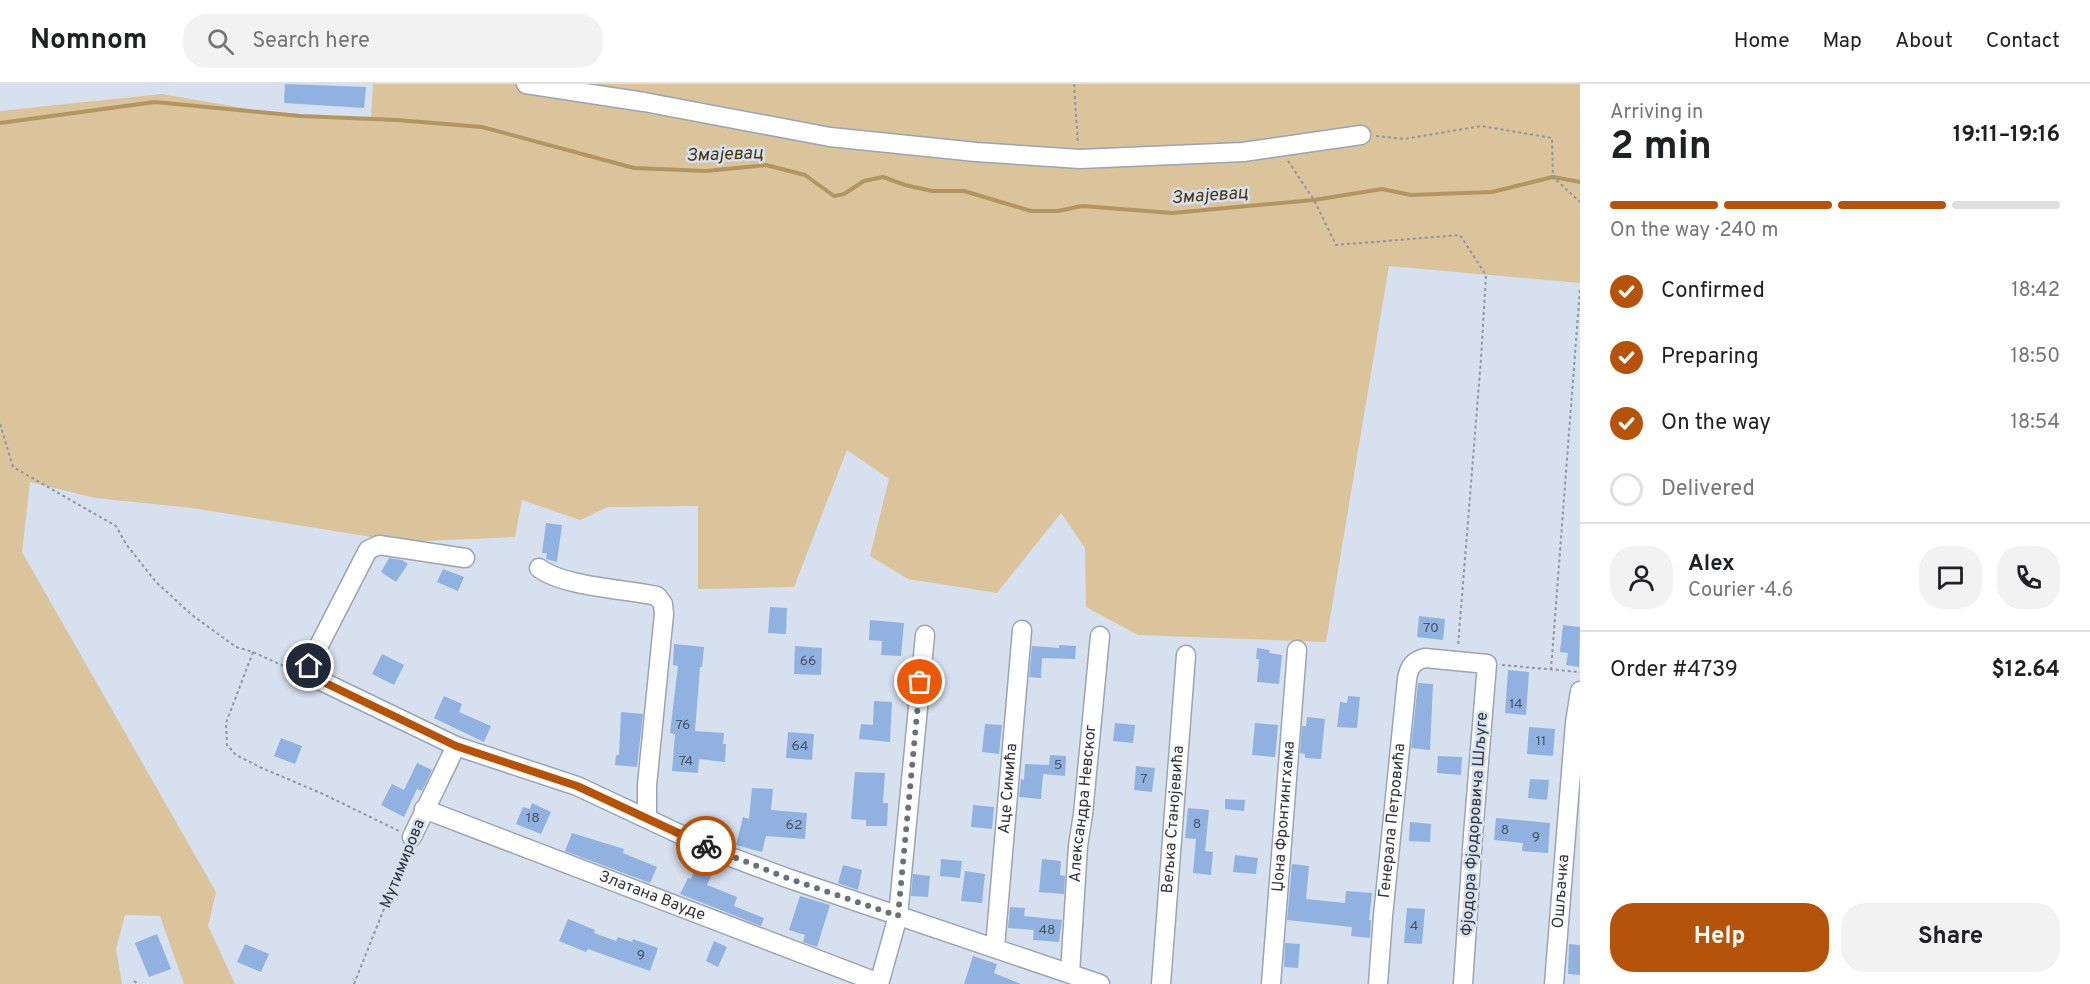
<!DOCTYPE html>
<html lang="en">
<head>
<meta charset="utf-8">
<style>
  :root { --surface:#fff; --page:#f2f2f2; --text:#202124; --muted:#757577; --line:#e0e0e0; --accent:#b45309 }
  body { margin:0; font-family:Overpass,sans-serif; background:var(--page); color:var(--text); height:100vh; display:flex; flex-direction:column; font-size:22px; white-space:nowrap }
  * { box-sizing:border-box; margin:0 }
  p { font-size:20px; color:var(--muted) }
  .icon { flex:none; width:33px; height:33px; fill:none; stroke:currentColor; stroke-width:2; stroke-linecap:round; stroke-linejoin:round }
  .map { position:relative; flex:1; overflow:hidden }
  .drawer { display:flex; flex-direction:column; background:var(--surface); width:510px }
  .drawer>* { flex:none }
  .pin { position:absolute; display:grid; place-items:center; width:51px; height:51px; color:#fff; margin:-26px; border:3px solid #fff; border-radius:50%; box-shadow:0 2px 6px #0007 }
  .courier { position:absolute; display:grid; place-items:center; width:60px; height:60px; margin:-30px; border:4px solid #b45309; border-radius:50%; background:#fff; color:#222; box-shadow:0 2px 8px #0007 }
  .head em { font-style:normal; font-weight:700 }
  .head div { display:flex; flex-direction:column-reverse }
  .head { display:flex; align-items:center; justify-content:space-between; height:102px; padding:0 30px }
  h1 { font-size:39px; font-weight:700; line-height:45px }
  .bar { display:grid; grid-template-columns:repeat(4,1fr); gap:9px 6px; align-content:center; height:72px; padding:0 30px }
  .bar i { height:8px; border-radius:4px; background:var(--line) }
  .bar .active { background:var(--accent) }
  .bar p { grid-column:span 4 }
  .line { display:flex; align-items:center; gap:15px; padding:0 30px; border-top:2px solid var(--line) }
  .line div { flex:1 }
  .round { display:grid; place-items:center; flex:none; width:63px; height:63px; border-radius:24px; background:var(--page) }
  ol { padding:0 30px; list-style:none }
  li { display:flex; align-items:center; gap:18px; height:66px }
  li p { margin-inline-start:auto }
  li .icon { padding:6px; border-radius:50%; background:var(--accent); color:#fff; stroke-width:4 }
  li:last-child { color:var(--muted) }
  li i { width:33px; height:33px; border:3px solid var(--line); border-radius:50% }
  .button { display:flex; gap:12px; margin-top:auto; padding:12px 30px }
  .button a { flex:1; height:69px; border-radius:24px; background:var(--accent); color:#fff; font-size:24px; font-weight:700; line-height:69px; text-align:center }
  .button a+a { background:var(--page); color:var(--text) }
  header { display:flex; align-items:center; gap:36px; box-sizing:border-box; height:84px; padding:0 30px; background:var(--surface); border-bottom:2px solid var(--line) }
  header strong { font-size:28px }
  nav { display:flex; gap:33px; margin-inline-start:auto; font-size:21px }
  .search { width:420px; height:54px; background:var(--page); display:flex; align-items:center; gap:15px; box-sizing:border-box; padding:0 21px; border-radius:24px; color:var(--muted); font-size:22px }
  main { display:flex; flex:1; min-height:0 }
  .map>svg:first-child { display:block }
</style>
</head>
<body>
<header>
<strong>Nomnom</strong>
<div class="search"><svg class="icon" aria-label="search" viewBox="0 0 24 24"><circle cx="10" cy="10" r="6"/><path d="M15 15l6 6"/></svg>Search here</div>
<nav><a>Home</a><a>Map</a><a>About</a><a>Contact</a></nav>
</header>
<main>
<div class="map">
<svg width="1580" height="900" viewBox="0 0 1580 900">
  <rect width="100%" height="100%" fill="#d6e0ef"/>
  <path fill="#dbc39c" d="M373,0H1580V199L1389,182L1326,558L1138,551L1086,523L1085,464L1061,429L997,509L908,495L870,472L889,395L847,366L794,503L698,505V422L608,423L580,436L522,416L515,453L402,458L192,424L95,414L30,398L22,468L216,808L208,842L235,900H184L160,832L125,831L116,865L122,900H0V27L162,10L284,31L371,35Z"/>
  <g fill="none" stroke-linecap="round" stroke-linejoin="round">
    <path stroke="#b39562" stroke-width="4" d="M0,39L155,18L300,32L397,36L482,43L634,84L706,87L766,81L805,91L834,112L844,110L864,97L883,93L905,101L932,107H964L1031,127H1058L1082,122L1172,129L1314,116L1382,105L1411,111L1492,108L1553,93L1580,98"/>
  </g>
  <g fill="#91b1e0">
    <path d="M285,0L366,3L364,24L284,19Z"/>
    <path d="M546,439L562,441L557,478L546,475L547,469H542Z"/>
    <path d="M389,474L402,476L408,480L396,498L381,488Z"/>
    <path d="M443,485L464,493L458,507L437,498Z"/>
    <path d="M770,523L787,524L786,550L768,549Z"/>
    <path d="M1419,532L1445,535L1443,556L1417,553Z"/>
    <path d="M870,536L904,539L901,572L881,571L882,557L869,556Z"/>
    <path d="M1563,541L1580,543L1579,583L1566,581L1568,569L1560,568Z"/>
    <path d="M674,560L704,563L702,583H700L695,647L724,649L723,660H726L725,678L699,675L698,689L672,687L675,650L670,649L678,582L673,581Z"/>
    <path d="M1059,561L1076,562L1075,575L1042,574L1041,594L1029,593L1032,562L1059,564Z"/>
    <path d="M795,562L822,564L821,591L794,590Z"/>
    <path d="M1257,564L1270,566L1269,569L1282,571L1279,600L1257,598L1259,575H1256Z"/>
    <path d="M382,570L404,581L394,601L372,590Z"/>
    <path d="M1508,586L1529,588L1526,631L1505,629Z"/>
    <path d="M1418,599L1433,600L1430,666L1411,664Z"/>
    <path d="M444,612L462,620L459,628L491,642L484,658L434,634Z"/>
    <path d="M1348,612L1360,613L1357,644L1337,643L1340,618L1347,619Z"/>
    <path d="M874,617L892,618L890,658L859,655L861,640L873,641Z"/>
    <path d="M621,628L643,630L637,683L615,681L616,671H619Z"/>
    <path d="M1307,633L1325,635L1321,675L1305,674V670L1300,669L1302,642H1306Z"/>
    <path d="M1115,639L1135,641L1133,659L1113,657Z"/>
    <path d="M1255,639L1278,641L1275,673L1252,671Z"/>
    <path d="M985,640L1002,641L999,670L982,668Z"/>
    <path d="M1529,643L1555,645L1553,672L1527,670Z"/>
    <path d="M788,648L814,650L812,676L786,674Z"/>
    <path d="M281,654L302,662L295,680L274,672Z"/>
    <path d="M1050,671L1066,672L1065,692L1043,690L1041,715L1019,713L1021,695L1024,696L1025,680L1049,681Z"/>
    <path d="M1438,672L1462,673L1461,691L1437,689Z"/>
    <path d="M417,679L432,686L422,707L417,705L404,733L381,721L392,700L404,706Z"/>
    <path d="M1136,682L1155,684L1152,708L1134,706Z"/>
    <path d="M855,688L885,689L883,719H888L887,742H866V736L851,735Z"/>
    <path d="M1530,695L1549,696L1547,716L1528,714Z"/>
    <path d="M752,704L773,705L771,726L807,729L805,755L766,752L762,768L736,761L743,733L749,735Z"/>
    <path d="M1225,715L1245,716L1244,727L1225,725Z"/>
    <path d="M532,719L551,728L541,750L516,740L523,723L530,725Z"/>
    <path d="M973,721L994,723L992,745L971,743Z"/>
    <path d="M1188,724L1209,726L1205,767L1213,768L1211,791L1193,789L1196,755L1185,754Z"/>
    <path d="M1496,734L1550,739L1548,769L1522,767L1523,759L1494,756Z"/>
    <path d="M1410,738L1431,740L1430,758L1409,757Z"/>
    <path d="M572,749L624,765L623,769L657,783L650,799L565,767Z"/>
    <path d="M1235,771L1258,774L1256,790L1233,788Z"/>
    <path d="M941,775L962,777L960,794L940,792Z"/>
    <path d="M1042,775L1061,777L1060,791L1065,792L1064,810L1039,808Z"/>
    <path d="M1292,780L1309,782L1306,815L1345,819L1346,807L1372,809L1369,836H1371L1370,854L1351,852L1352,843L1287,836Z"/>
    <path d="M696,781L713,788L707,801L737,813L734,822L764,834L761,842L680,810L688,794L691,795Z"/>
    <path d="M843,781L862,786L858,806L838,799Z"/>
    <path d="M965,787L985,790L982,819L961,817Z"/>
    <path d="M913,790L930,792L928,813L911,812Z"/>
    <path d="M800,812L830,821L817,863L803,858L805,851L789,846Z"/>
    <path d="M1010,823L1025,824L1024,832L1062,836L1059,858L1033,856L1034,846L1008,844Z"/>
    <path d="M1407,824L1425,825L1422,860L1404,859Z"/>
    <path d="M568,835L595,846L594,849L616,857L618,853L632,858L633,855L658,864L650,887L588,865L586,868L559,857Z"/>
    <path d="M157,850L171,885L149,893L135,859Z"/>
    <path d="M714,857L727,863L718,883L706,877Z"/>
    <path d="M1285,859L1300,860L1298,884L1284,883Z"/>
    <path d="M245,860L269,870L261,888L237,878Z"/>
    <path d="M1569,860L1580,861V891L1568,890Z"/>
    <path d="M973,872L997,880L994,889L1021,900H964Z"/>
  </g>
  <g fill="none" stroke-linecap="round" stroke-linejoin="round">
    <g stroke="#9ba4b2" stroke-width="21">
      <g id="minor">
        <path d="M526,0L644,18L830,53L976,68L1080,75L1243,68L1361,51"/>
        <path d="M465,474L379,461L368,466L311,577V589L315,594L456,662L577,702L720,769L787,794L1100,900"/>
        <path d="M539,484C564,503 625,505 657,512L663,520L664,530L647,701V734"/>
        <path id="s1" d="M424,725L879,899"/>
        <path d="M412,753L456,662"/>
        <path id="s2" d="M995,863L1022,546"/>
        <path id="s3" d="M1070,889L1078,762L1083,730L1100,552"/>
        <path d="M879,900L898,832L925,551"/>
        <path id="s4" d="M1161,900L1186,571"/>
        <path id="s5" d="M1271,900L1297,566"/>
        <path id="s6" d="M1378,900L1383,832L1407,595C1409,583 1413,577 1425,574L1487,580L1473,751L1463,900"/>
        <path id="s7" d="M1554,900L1575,639L1580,607"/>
      </g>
    </g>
    <g stroke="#8f96a1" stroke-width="2" stroke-dasharray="3 3" stroke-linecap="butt">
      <path d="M1074,0L1078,60"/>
      <path d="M1376,52L1405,55L1481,42L1552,54L1553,93L1580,118"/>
      <path d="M1288,77L1314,116L1336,161L1460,151L1486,191L1481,275L1458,562"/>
      <path d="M0,340L13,383L116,442L126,460L156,498L192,531L236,563L253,568L295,587"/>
      <path d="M253,568L226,639L227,661L236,671L262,684L323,710L399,747"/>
      <path d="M1502,581L1580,588"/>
      <path d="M1551,586L1580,204"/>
      <path d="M134,897L138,900"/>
      <path d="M354,900L407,767"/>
    </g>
    <use href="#minor" stroke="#fff" stroke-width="18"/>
  </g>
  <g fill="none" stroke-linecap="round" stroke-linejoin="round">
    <path stroke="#6b717a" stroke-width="6" stroke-dasharray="0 10.8" d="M706,762L787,794L898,832L920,598"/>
    <path stroke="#b45309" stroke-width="8" d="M309,582L311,589L315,594L456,662L577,702L706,762"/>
  </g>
  <g text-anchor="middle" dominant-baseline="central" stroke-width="5" stroke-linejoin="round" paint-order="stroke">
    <g font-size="14" fill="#495464">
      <text x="1431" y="544">70</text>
      <text x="808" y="577">66</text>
      <text x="1516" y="620">14</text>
      <text x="683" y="641">76</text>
      <text x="1541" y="657">11</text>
      <text x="800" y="662">64</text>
      <text x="686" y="677">74</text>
      <text x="1058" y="681">5</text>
      <text x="1144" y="695">7</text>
      <text x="533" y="734">18</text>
      <text x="1197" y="740">8</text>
      <text x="794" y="741">62</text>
      <text x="1505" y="746">8</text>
      <text x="1536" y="753">9</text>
      <text x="1414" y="842">4</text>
      <text x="1047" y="846">48</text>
      <text x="641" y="871">9</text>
    </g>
    <g font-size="16" fill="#31353b" stroke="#d6e0ef">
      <text stroke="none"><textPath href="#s2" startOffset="159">Аце Симића</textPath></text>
      <text stroke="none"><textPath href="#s3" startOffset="170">Александра Невског</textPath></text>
      <text stroke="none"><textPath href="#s5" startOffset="168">Џона Фронтингхама</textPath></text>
      <text stroke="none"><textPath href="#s4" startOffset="165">Вељка Станојевића</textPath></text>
      <text stroke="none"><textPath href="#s6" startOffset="164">Генерала Петровића</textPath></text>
      <text transform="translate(1475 740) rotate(-86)">Фјодора Фјодоровича Шљуге</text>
      <text transform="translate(403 780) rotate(-68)">Мутимирова</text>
      <text stroke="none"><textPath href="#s7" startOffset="93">Ошљачка</textPath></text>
      <text stroke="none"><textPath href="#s1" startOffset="244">Златана Вауде</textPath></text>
    </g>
    <g font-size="18" font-style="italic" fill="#4b350b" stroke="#d6e0ef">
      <text transform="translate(725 71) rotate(-2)">Змајевац</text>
      <text transform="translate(1210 112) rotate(-4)">Змајевац</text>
    </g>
  </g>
</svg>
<div class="pin" style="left:920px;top:598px;background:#ea580c"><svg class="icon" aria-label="bag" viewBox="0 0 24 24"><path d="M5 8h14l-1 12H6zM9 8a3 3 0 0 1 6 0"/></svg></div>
<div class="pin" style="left:309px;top:582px;background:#1f2937"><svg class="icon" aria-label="home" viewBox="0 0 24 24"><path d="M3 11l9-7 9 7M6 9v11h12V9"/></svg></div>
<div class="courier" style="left:706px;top:762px"><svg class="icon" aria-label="bike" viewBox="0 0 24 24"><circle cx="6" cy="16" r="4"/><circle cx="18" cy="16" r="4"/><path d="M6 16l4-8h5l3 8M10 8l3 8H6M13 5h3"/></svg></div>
</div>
<section class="drawer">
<div class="head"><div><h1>2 min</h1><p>Arriving in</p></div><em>19:11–19:16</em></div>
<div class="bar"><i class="active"></i><i class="active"></i><i class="active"></i><i></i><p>On the way · 240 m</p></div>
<ol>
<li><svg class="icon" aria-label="check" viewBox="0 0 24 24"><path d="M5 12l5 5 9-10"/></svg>Confirmed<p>18:42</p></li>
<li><svg class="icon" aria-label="check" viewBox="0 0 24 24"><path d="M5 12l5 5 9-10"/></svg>Preparing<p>18:50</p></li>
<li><svg class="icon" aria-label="check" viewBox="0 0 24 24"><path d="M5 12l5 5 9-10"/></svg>On the way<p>18:54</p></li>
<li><i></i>Delivered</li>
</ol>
<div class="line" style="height:108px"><a class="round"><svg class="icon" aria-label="person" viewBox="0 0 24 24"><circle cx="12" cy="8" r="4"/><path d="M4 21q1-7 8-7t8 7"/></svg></a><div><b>Alex</b><p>Courier · 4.6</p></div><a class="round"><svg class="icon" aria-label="chat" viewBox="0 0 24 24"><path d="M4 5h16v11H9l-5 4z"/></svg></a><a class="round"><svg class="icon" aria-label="phone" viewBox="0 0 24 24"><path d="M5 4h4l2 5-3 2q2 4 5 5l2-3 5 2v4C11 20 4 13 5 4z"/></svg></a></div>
<div class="line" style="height:78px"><div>Order #4739</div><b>$12.64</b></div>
<div class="button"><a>Help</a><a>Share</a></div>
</section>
</main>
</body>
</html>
